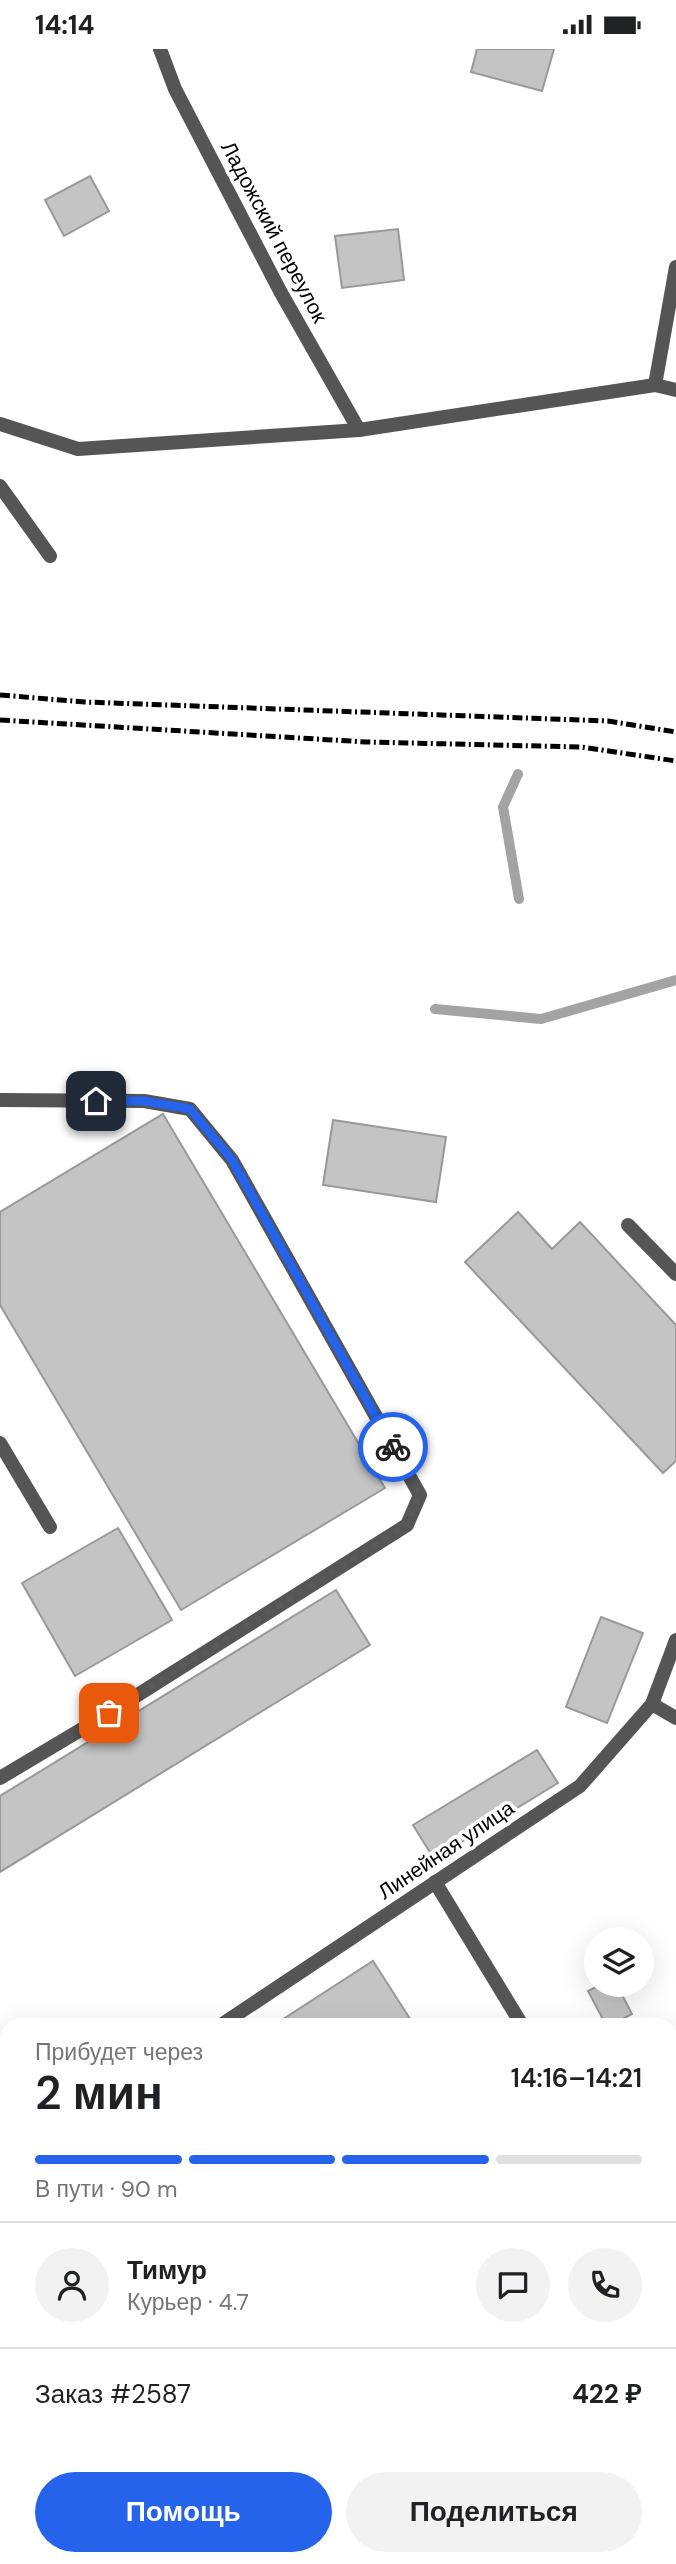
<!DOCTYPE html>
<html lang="ru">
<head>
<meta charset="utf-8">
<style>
  :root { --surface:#fff; --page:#f2f2f2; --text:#202124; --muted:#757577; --line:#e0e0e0; --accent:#2563eb }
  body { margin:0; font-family:"DM Sans",sans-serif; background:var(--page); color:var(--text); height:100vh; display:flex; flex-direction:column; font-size:26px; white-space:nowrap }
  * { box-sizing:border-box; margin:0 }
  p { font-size:23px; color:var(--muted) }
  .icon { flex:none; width:38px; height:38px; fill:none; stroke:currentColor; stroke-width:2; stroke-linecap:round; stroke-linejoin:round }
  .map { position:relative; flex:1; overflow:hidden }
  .sheet { position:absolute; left:0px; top:1969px; width:677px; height:548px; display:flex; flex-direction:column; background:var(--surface); border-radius:21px 21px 0 0; box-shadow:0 7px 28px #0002 }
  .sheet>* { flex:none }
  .buttons { position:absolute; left:584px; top:1878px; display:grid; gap:14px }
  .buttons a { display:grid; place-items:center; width:70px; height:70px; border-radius:50%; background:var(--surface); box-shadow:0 7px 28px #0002; font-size:35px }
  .pin { position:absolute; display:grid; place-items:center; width:60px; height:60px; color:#fff; margin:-30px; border-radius:14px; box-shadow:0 4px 10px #0006 }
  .courier { position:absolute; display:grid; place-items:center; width:70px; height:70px; margin:-35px; border:5px solid #2563eb; border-radius:50%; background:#fff; color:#222; box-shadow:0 2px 9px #0007 }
  .headline em { font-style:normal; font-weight:600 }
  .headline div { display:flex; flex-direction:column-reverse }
  .headline { display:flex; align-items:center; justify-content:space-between; height:119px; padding:0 35px }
  h1 { font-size:46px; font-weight:600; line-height:52px }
  .bar { display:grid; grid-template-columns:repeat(4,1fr); gap:10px 7px; align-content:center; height:84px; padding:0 35px }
  .bar i { height:9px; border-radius:5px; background:var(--line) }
  .bar .active { background:var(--accent) }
  .bar p { grid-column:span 4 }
  .line { display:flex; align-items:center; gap:18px; padding:0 35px; border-top:2px solid var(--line) }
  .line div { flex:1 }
  .round { display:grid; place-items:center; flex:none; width:74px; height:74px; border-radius:37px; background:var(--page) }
  .action { display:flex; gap:14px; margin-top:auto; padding:14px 35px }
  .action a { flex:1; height:80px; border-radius:42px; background:var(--accent); color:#fff; font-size:28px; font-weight:600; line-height:80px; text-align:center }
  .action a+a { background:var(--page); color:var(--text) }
  .status { display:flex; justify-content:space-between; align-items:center; height:49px; padding:0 35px; background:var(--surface); direction:ltr }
  .status svg { height:19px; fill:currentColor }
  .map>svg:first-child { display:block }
</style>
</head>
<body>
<div class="status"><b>14:14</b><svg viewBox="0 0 49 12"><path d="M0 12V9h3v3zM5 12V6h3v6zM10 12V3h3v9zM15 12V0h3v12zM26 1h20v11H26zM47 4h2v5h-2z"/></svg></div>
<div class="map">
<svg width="676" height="2515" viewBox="0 0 676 2515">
  <rect width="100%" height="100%" fill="#fff"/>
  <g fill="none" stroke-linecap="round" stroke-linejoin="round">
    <g stroke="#a3a3a3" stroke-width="10">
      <path d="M518,725L503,758L519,850"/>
      <path d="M435,960L541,970L676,931"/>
    </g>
  </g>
  <g fill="#c4c4c4" stroke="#999" stroke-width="2">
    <path d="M477,0H554L542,42L471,23Z"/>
    <path d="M90,127L109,162L64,187L45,151Z"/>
    <path d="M398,180L404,231L342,239L335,187Z"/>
    <path d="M163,1065L385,1439L181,1561L0,1256V1163Z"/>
    <path d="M333,1071L446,1088L436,1153L323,1136Z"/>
    <path d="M518,1163L552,1200L580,1173L676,1276V1412L663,1424L465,1213Z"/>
    <path d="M118,1479L172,1571L75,1627L22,1534Z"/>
    <path d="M336,1541L370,1596L0,1823V1747Z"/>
    <path d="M601,1568L643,1584L607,1674L566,1658Z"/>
    <path d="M537,1701L558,1734L434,1810L413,1776Z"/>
    <path d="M373,1912L414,1976H274Z"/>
    <path d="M600,1936H617L632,1965L611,1976H606L588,1942Z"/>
  </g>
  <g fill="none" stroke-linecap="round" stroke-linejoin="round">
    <g stroke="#555" stroke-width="14">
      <path d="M655,336L676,218"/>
      <path d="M0,437L50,507"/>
      <path d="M0,1051L144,1052L190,1060L232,1111L420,1446L407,1476L109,1664L0,1729"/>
      <path d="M628,1176L676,1225"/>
      <path d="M0,1394L50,1478"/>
      <path d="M652,1655L676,1591"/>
      <path d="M435,1833L522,1976"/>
      <path d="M221,1976L580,1737L652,1655L676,1669"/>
      <path d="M670,2022L676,2023"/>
      <path d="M670,2493L676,2484"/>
      <path d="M657,2515L660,2510"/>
    </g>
    <g stroke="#555" stroke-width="14">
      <path d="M160,0L175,40L280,242L359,381"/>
      <path d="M0,375L78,400L359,381L655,336L676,341"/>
      <path d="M0,2322L7,2334"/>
      <path d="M95,2510L98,2515"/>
    </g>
    <g stroke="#000" stroke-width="5" stroke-dasharray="10 3.5 2 3.5" stroke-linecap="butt">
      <path d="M0,646L85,653L608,672L676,683"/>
      <path d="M0,671L366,693L581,698L676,712"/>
    </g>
  </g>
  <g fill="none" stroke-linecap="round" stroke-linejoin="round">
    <path stroke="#595959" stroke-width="7" stroke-dasharray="0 12.6" d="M109,1664L407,1476L419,1446L393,1398"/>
    <path stroke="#2563eb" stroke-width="9" d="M96,1052H144L190,1060L232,1111L393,1398"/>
  </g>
  <g text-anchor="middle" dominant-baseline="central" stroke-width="7" stroke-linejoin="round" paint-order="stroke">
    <g font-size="21" fill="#000" stroke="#fff">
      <text transform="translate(274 183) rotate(62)">Ладожский переулок</text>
      <text transform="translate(446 1801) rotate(-34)">Линейная улица</text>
    </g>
  </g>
</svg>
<div class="buttons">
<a><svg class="icon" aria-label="layers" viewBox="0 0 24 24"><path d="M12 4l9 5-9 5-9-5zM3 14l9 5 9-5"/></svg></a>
</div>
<div class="pin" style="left:109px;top:1664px;background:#ea580c"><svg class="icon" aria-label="bag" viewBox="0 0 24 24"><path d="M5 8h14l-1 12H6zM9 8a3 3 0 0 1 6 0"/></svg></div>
<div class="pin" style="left:96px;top:1052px;background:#1f2937"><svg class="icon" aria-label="home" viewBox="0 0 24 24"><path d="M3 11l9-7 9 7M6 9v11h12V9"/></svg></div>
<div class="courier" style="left:393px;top:1398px"><svg class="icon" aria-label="bike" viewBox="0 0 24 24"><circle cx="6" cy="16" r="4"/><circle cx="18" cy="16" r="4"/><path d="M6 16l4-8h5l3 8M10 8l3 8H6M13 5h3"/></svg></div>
<section class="sheet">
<div class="headline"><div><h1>2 мин</h1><p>Прибудет через</p></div><em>14:16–14:21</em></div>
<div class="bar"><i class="active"></i><i class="active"></i><i class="active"></i><i></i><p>В пути · 90 m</p></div>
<div class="line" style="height:126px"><a class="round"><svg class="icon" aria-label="person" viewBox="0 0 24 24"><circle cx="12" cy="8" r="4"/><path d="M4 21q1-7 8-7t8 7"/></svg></a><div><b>Тимур</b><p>Курьер · 4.7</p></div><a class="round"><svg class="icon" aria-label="chat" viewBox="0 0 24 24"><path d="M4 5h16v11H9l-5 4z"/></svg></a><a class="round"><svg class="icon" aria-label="phone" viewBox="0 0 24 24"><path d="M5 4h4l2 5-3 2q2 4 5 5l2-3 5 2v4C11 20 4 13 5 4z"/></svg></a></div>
<div class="line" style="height:91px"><div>Заказ #2587</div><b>422 ₽</b></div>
<div class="action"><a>Помощь</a><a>Поделиться</a></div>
</section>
</div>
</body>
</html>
